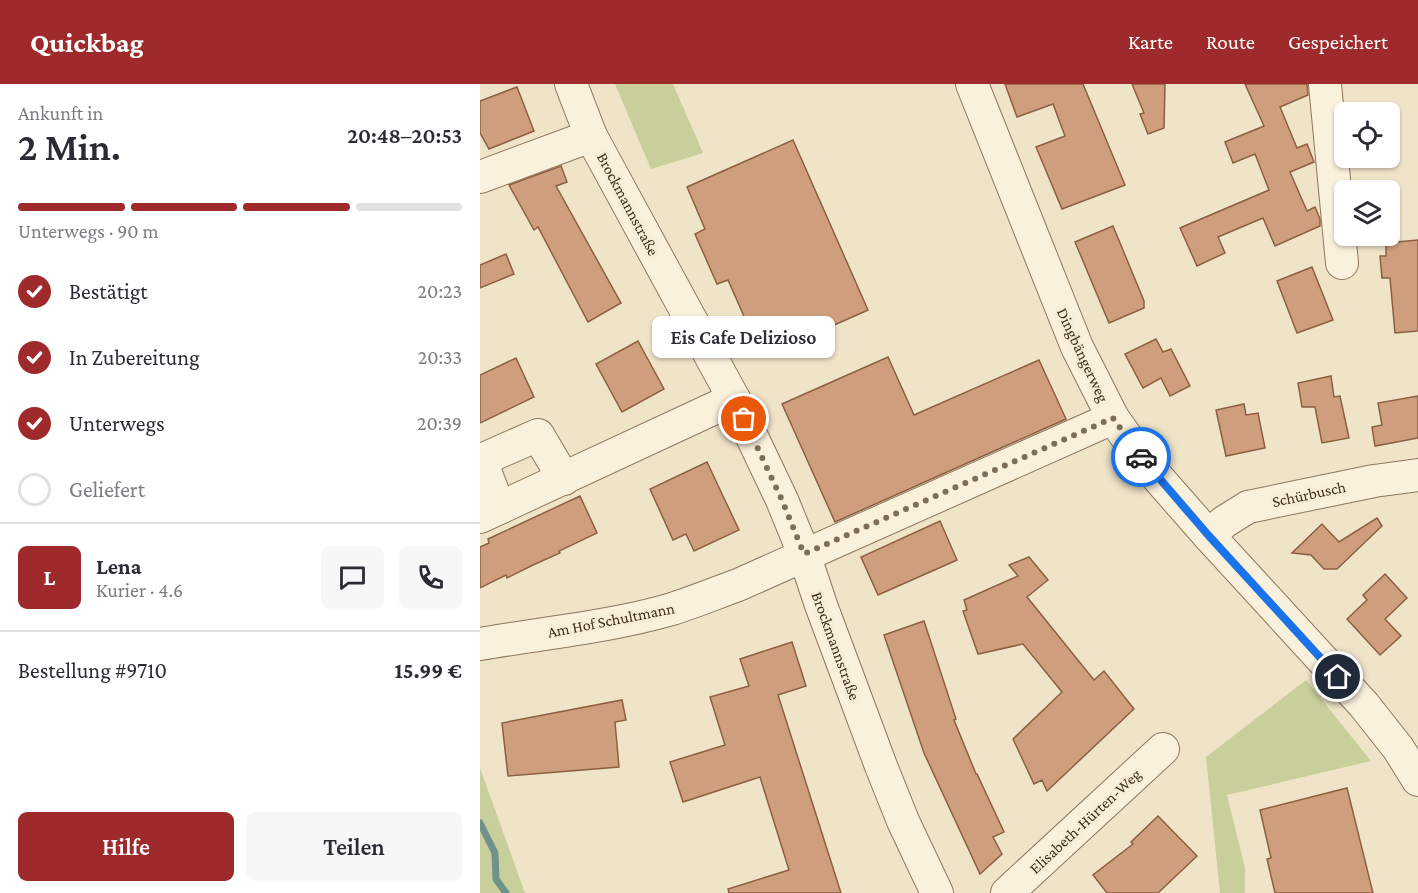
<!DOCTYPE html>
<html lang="de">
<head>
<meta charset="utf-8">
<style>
  :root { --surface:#fff; --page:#f7f7f7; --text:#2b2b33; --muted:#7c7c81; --line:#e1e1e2; --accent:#9e2a2b }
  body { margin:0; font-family:"Crimson Pro",serif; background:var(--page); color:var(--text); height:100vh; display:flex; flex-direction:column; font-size:22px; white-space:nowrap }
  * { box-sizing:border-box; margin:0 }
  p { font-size:20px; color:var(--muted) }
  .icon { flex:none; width:33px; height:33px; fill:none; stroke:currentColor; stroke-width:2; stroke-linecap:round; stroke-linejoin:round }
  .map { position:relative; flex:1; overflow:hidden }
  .drawer { display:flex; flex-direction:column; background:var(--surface); width:480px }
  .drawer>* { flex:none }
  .tools { position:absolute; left:854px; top:18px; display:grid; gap:12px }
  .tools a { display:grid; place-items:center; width:66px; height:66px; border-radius:9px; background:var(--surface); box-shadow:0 2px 4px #0004; font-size:30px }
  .pin { position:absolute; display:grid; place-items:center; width:51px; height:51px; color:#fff; margin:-26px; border:3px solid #fff; border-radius:50%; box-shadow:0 2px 6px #0007 }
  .courier { position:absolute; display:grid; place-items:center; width:60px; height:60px; margin:-30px; border:4px solid #1a73e8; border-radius:50%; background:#fff; color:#222; box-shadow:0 2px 8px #0007 }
  .bubble { position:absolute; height:42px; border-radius:9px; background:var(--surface); box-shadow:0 2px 4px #0004; font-size:20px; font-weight:600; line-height:42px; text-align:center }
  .headline em { font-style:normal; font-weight:600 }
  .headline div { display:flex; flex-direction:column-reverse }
  .headline { display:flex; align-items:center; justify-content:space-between; height:102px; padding:0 18px }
  h1 { font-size:39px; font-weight:600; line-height:45px }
  .bar { display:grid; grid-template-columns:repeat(4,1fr); gap:9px 6px; align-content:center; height:72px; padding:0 18px }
  .bar i { height:8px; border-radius:4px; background:var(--line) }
  .bar .active { background:var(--accent) }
  .bar p { grid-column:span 4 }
  .line { display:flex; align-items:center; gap:15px; padding:0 18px; border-top:2px solid var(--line) }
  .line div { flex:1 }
  .round { display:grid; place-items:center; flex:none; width:63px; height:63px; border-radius:9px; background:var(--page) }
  ol { padding:0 18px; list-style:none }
  li { display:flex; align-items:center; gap:18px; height:66px }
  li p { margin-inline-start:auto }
  li .icon { padding:6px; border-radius:50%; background:var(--accent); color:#fff; stroke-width:4 }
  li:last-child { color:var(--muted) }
  li i { width:33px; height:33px; border:3px solid var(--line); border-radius:50% }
  .button { display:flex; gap:12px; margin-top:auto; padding:12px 18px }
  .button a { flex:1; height:69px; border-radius:9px; background:var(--accent); color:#fff; font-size:24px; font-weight:600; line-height:69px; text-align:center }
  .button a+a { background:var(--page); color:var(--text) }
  header { display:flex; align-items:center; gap:36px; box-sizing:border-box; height:84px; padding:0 30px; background:var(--accent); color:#fff }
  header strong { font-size:28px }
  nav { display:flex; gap:33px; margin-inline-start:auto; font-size:21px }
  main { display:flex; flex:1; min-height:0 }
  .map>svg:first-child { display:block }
</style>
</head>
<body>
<header>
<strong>Quickbag</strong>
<nav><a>Karte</a><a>Route</a><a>Gespeichert</a></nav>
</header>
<main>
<section class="drawer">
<div class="headline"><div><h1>2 Min.</h1><p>Ankunft in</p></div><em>20:48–20:53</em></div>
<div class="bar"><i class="active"></i><i class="active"></i><i class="active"></i><i></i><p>Unterwegs · 90 m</p></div>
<ol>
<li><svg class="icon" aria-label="check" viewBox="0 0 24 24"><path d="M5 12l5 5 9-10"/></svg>Bestätigt<p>20:23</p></li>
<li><svg class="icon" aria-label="check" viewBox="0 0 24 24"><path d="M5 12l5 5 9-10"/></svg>In Zubereitung<p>20:33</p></li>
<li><svg class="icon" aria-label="check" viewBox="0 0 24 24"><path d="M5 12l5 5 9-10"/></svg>Unterwegs<p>20:39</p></li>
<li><i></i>Geliefert</li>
</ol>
<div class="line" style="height:108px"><b class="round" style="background:var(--accent);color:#fff">L</b><div><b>Lena</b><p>Kurier · 4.6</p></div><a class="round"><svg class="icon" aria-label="chat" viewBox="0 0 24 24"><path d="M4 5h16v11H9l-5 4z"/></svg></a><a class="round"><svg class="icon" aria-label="phone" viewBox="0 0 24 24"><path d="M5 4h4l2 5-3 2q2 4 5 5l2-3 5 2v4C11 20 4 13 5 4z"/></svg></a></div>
<div class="line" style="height:78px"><div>Bestellung #9710</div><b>15.99 €</b></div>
<div class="button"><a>Hilfe</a><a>Teilen</a></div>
</section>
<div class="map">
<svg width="938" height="809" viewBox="0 0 938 809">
  <rect width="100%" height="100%" fill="#f0e4c8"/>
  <g fill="#c9cf9b">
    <path d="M135,0H193L223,69L171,85Z"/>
    <path d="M826,596L891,677L747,711L765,784V809H740L726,673Z"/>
    <path d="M0,684L45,809H0Z"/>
  </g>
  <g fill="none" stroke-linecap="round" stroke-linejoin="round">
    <path stroke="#6f938a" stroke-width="7" d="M0,739L15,769L16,795L26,809"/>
  </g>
  <g fill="#cf9f7d" stroke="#8d5f41" stroke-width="1.5">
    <path d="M525,0H603L645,101L582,125L556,63L585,52L573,20L537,33Z"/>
    <path d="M652,0H685L684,44L668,50L660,30L664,29Z"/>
    <path d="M765,0H827L828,11L800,23L817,64L827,60L834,78L810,88L827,127L835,123L840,135V142L795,162L783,134L738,153L745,169L717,182L700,144L789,106L775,70L753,79L745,58L784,42Z"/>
    <path d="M37,3L54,47L9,65L0,49V17Z"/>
    <path d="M313,56L388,226L282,273L248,196L237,200L215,150L225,145L207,103Z"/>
    <path d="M81,82L87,98L76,102L141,219L108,238L58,143L54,146L29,101Z"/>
    <path d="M633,142L664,217V224L629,239L595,158Z"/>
    <path d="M938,156V247L915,249L910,194H902L900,172H906V159Z"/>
    <path d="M26,170L34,190L0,204V181Z"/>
    <path d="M832,183L853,236L817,249L797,197Z"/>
    <path d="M676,255L683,268L691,265L710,302L690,312L681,294L663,304L645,270Z"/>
    <path d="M158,257L184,305L142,328L116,280Z"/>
    <path d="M408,273L434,331L559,276L586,335L355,438L302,320Z"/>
    <path d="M36,274L54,313L0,339V291Z"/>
    <path d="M851,292L854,313L860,312L869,354L842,359L835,323H822L818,299Z"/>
    <path d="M938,312V354L895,362L892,343L902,341L898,319Z"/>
    <path d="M764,320L766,331L778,329L785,364L746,372L736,326Z"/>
    <path d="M227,378L259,446L214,467L206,450L193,456L170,405Z"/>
    <path d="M100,412L117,449L79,467L80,469L53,481L27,494L26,491L0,504V463L9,459L8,455Z"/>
    <path d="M897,434L902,442L857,485H844L831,471L812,469L842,440L859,458Z"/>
    <path d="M460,437L477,476L398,511L381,473Z"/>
    <path d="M549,473L568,496L547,513L614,596L624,587L654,625L567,707L562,696L554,700L533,655L582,608L543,560L498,570L483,527L487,526L484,516L538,492L529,481Z"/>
    <path d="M905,490L927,514L905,535L921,552L900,571L867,535L887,516L883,511Z"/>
    <path d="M444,537L476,635L474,636L496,690H497L524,748L513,753L522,770L500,790L444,669L404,551Z"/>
    <path d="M312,558L326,602L298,611L361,809H249L248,805L309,786L280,693L203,718L190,678L245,661L230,613L269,602L260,575Z"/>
    <path d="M142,616L146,636L135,638L139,683L28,692L22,639Z"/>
    <path d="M867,704L893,809H795L787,775L791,774L780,726Z"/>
    <path d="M678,732L717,772L678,809H627L613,791L653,760L651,758Z"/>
  </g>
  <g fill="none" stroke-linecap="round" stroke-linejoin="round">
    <g stroke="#8d765c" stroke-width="34">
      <g id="minor">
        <path d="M91,0L111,52L254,315L302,416L324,470L341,521L401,682L423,737L457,809"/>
        <path d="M492,0L597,263L633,334L665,379L729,452L884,621L918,664L938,696"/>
        <path d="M845,0L862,179"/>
        <path d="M0,93L111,52"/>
        <path d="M19,424L1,376L58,351L84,395"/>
        <path d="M0,433L254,315"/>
        <path d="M729,452L744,438L768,423L894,397L938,391"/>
        <path d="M0,560C64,549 130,543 192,525C214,518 236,509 258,501L633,334"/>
        <path d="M527,809L683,665"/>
      </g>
    </g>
    <use href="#minor" stroke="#faf1dc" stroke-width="32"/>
  </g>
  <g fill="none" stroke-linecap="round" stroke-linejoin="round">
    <path stroke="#7c6e5b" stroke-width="6" stroke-dasharray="0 10.8" d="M264,335L302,416L324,470L633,334L661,373"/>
    <path stroke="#1a73e8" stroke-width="8" d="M661,373L729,452L858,593"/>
  </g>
  <g text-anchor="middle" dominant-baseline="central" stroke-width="6" stroke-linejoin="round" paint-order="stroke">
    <g font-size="16" fill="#3d2e20" stroke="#f7eed8">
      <text transform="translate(148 120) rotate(62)">Brockmannstraße</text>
      <text transform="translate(603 271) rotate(65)">Dingbängerweg</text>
      <text transform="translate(829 410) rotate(-12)">Schürbusch</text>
      <text transform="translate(131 536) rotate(-11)">Am Hof Schultmann</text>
      <text transform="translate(356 562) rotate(70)">Brockmannstraße</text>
      <text transform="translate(605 737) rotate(-43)">Elisabeth-Hürten-Weg</text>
    </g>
  </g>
</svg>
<div class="tools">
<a><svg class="icon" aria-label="locate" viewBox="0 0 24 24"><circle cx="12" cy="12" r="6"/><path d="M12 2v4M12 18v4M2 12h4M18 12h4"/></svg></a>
<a><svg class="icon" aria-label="layers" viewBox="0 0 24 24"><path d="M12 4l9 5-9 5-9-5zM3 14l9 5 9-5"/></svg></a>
</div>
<div class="pin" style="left:264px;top:335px;background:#ea580c"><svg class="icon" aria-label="bag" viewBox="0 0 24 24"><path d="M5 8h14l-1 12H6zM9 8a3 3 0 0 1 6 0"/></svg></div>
<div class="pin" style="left:858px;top:593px;background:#1f2937"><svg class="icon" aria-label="home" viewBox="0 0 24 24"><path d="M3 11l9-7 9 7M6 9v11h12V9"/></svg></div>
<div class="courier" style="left:661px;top:373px"><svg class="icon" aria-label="car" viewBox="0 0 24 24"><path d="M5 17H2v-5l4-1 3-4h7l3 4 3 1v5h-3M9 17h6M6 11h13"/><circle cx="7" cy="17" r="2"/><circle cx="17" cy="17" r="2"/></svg></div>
<div class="bubble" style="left:172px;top:232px;width:183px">Eis Cafe Delizioso</div>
</div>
</main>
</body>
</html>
